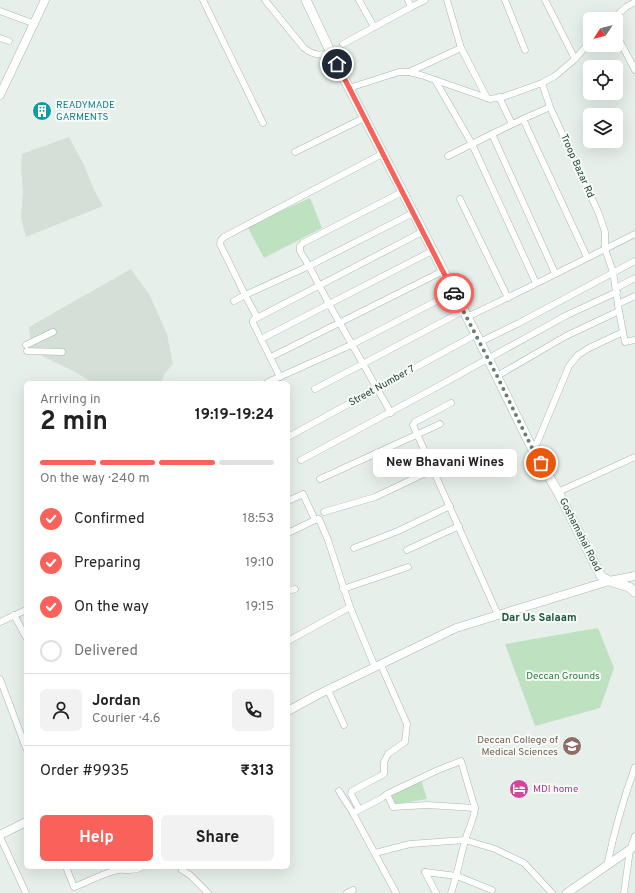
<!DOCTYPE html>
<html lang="en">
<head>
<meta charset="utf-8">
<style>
  :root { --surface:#fff; --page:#f2f2f2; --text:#222; --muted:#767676; --line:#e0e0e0; --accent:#f9625a }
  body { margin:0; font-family:Overpass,sans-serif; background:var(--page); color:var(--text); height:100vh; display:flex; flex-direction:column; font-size:15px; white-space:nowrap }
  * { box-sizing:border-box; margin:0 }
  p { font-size:13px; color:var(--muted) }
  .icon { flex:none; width:22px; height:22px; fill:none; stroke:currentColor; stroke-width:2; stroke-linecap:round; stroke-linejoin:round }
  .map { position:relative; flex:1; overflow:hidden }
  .side { position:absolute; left:24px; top:381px; width:266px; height:488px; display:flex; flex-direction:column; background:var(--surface); border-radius:6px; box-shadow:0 4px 16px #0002 }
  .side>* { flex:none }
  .needle { width:26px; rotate:234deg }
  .buttons { position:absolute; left:583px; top:12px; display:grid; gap:8px }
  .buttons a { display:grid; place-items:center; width:40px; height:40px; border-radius:6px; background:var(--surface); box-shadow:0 4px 16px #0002; font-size:20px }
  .pin { position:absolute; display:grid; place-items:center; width:34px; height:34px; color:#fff; margin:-17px; border:2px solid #fff; border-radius:50%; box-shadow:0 1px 4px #0007 }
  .courier { position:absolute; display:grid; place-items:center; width:40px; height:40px; margin:-20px; border:3px solid #f9625a; border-radius:50%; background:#fff; color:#222; box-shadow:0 1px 5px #0007 }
  .bubble { position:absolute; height:28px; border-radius:6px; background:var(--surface); box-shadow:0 4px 16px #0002; font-size:13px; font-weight:700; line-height:28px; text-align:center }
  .overview em { font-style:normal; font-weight:700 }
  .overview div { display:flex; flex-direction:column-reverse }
  .overview { display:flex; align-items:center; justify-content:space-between; height:68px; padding:0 16px }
  h1 { font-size:26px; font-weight:700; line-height:30px }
  .bar { display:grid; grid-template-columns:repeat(4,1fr); gap:6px 4px; align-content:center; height:48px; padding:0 16px }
  .bar i { height:5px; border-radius:3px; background:var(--line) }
  .bar .on { background:var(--accent) }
  .bar p { grid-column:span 4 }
  .line { display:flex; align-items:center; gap:10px; padding:0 16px; border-top:1px solid var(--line) }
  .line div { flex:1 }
  .round { display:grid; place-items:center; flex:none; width:42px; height:42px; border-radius:6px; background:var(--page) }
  ol { padding:0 16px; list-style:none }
  li { display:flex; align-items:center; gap:12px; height:44px }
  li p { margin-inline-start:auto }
  li .icon { padding:4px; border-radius:50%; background:var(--accent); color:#fff; stroke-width:4 }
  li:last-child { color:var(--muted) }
  li i { width:22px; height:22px; border:2px solid var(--line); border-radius:50% }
  .button { display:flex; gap:8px; margin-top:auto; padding:8px 16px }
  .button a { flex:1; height:46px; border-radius:6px; background:var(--accent); color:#fff; font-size:16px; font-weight:700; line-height:46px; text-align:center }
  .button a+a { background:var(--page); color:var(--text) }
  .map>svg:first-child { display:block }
</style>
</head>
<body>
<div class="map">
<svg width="635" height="893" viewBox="0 0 635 893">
  <rect width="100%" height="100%" fill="#e6efe9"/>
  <g fill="#d4dfd8">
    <path d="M69,137L84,165L94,190L103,206L26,237L21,217L23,192L21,167L22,154Z"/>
    <path d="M131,269L150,296L167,334L173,364L165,373L161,383H93L77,373L40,355L32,354L29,327Z"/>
  </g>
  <g fill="#bee1c0">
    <path d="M310,198L322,228L264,258L247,226Z"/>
    <path d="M598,628L614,668L600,708L535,726L505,644Z"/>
    <path d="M421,779L427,799L396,804L389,793Z"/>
  </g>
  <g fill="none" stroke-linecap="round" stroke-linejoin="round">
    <g stroke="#a8b8af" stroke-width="7">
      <g id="minor">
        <path d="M203,0L263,123"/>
        <path d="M265,0L304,48C313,55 320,56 331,53"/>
        <path d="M359,0L374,27"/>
        <path d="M408,0L411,7L425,0"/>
        <path d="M447,0L461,48"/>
        <path d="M505,0L525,50"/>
        <path d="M545,0L575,59"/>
        <path d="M0,11L35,24"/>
        <path d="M613,19L626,7L635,2"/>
        <path d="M616,34L635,70"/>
        <path d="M0,38L9,41"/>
        <path d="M343,44L411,7"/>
        <path d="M409,72L461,48L487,98"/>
        <path d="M435,80L472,144L448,156"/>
        <path d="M349,88L399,72H409L421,75L490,99L503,97L542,83L555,76L575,59L590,42"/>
        <path d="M499,97L512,124"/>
        <path d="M550,107L523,119L587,257"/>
        <path d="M523,119L492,134L555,273"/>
        <path d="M492,134L472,144L536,283"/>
        <path d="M295,152L364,118"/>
        <path d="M382,154L224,237L221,240L220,244L245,295L309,266L329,304L432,251"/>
        <path d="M402,192L303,243L300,246V251L309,266L413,213"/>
        <path d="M460,199L508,298"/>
        <path d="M616,288L635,278"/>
        <path d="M234,301L245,295L257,317"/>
        <path d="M618,304L635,296"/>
        <path d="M467,317C523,291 579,262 635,234"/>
        <path d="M623,332L625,342L635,340"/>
        <path d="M261,339L329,304L391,413"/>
        <path d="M480,342L519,323L635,261"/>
        <path d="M26,345L53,332"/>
        <path d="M27,351L62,352"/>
        <path d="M271,357L443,271"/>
        <path d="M497,376L566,336L619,311"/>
        <path d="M280,377L253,323V320L422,232"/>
        <path d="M267,383L268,382L351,345L454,292"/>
        <path d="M315,389L463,311"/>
        <path d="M451,403L415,422L413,425L498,615"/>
        <path d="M288,437L475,335"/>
        <path d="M532,448L537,443L569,366L578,355L589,348L623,332L619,311L613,272L605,249V232L599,214L550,107L542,83"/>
        <path d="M301,460L435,388L567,315L617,292"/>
        <path d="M320,479L440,424"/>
        <path d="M558,492L635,457"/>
        <path d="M288,501L303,494L315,520"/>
        <path d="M324,512L375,497L434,469"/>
        <path d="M288,533L317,519H319L328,540L350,607L375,667"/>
        <path d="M354,548L398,531L450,506"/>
        <path d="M407,550L459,526"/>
        <path d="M343,589L408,567"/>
        <path d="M288,591L295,589"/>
        <path d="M14,615L26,637"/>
        <path d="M0,622L26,610"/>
        <path d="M288,641L350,607"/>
        <path d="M0,679L26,748"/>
        <path d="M328,690L344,725"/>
        <path d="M339,791L353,813L396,893"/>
        <path d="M359,809L351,794L352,791L384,774V762L388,754L405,742L407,724L381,665"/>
        <path d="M353,813L382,798L387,794L438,770L461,761L475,808L427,805L393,807L387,794"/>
        <path d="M0,837L26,893"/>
        <path d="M375,853L410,844L465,840L495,849L524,863L552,893"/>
        <path d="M607,866C614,832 623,800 635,767"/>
        <path d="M66,867L74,887C88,882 103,873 118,870C126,869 135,872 142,867"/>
        <path d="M182,870L190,875L208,893"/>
        <path d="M425,872L457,876L492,890"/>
        <path d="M425,872L436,893"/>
        <path d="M347,893L353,890"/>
        <path d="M451,893C457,876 460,858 465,841C468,829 474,820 475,808"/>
        <path d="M624,893L630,850L635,836"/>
      </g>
    </g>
    <g stroke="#a8b8af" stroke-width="9">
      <g id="tertiary">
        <path d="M0,95L45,0"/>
        <path d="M288,711L319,694L456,628L609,581L635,576"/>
        <path d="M0,835L26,822"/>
        <path d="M567,893L635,846"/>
      </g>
    </g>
    <g stroke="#a6bfb1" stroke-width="10">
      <path id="secondary" d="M306,0L331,53L480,342L532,448L558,492L601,576L609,581L629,587L635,592"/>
    </g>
    <use href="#minor" stroke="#fff" stroke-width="6"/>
    <use href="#tertiary" stroke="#fff" stroke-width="8"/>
    <use href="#secondary" stroke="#fff" stroke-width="9"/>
  </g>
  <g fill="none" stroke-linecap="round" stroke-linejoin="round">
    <path stroke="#677f73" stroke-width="4" stroke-dasharray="0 7.2" d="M454,293L497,376L532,448L541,463"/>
    <path stroke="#f9625a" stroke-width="5" d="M337,64L454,293"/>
  </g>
  <defs>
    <g id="building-disc" transform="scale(1)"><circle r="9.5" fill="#0f9aa8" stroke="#f7fbf8"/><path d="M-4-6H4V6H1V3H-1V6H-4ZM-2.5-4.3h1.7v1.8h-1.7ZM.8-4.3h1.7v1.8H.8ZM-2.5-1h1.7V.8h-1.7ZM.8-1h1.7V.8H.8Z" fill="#fff"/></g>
    <g id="university-disc" transform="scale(1)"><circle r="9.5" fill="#8d6e63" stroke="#f7fbf8"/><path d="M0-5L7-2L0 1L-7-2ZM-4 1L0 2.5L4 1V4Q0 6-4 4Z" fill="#fff"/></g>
    <g id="hotel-disc" transform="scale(1)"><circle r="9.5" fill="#d1479c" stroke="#f7fbf8"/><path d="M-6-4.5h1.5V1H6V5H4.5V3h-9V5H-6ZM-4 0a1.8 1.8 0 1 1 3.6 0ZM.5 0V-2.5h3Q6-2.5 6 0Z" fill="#fff"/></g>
  </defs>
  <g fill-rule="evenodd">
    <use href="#building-disc" x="42" y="111"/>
    <use href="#university-disc" x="572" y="746"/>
    <use href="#hotel-disc" x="519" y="789"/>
  </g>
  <g text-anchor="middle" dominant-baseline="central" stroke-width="4" stroke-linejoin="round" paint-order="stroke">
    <g font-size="10" fill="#0d838f" stroke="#f7fbf8" text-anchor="start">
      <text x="56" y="105">READYMADE<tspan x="56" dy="12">GARMENTS</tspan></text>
    </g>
    <g font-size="10" fill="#234334" stroke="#f7fbf8">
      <text transform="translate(577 166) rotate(66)">Troop Bazar Rd</text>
      <text transform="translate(382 386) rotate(-29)">Street Number 7</text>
      <text transform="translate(580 535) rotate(63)">Goshamahal Road</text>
    </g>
    <g font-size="10" fill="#2a7d3a" stroke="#f7fbf8">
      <text x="563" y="676">Deccan Grounds</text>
    </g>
    <g font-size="10" fill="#785e54" stroke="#f7fbf8" text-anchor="end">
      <text x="558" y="740">Deccan College of<tspan x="558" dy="12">Medical Sciences</tspan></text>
    </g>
    <g font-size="10" fill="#b23c85" stroke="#f7fbf8" text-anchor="start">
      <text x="533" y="789">MDI home</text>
    </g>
    <g font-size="11" font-weight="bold" fill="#1d573d" stroke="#f7fbf8">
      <text x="539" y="618">Dar Us Salaam</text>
    </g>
  </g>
</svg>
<div class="buttons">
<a><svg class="needle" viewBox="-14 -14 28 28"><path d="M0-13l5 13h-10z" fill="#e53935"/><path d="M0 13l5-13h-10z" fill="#767676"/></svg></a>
<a><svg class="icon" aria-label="locate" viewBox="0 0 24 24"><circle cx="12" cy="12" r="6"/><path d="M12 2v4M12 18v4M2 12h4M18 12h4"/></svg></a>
<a><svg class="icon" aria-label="layers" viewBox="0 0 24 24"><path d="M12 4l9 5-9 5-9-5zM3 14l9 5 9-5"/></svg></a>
</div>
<div class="pin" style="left:541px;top:463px;background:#ea580c"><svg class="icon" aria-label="bag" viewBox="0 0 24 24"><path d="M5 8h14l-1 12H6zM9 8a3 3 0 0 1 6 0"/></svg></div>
<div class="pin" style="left:337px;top:64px;background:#1f2937"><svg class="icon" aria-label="home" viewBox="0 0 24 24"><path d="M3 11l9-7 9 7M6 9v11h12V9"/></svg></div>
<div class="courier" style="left:454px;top:293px"><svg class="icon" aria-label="car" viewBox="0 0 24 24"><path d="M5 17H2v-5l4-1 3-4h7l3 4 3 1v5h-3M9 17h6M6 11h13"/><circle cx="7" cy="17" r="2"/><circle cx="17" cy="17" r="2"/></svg></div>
<div class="bubble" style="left:373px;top:449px;width:144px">New Bhavani Wines</div>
<section class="side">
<div class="overview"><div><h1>2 min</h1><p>Arriving in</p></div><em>19:19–19:24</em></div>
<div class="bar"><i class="on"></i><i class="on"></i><i class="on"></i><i></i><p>On the way · 240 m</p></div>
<ol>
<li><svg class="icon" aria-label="check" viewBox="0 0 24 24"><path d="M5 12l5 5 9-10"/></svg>Confirmed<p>18:53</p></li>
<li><svg class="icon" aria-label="check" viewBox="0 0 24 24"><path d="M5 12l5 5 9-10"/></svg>Preparing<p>19:10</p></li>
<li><svg class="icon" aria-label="check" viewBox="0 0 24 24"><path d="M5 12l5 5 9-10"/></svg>On the way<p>19:15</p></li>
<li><i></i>Delivered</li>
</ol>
<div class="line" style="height:72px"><a class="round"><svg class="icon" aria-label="person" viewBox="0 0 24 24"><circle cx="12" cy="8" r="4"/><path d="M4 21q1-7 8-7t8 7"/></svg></a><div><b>Jordan</b><p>Courier · 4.6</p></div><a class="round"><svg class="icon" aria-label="phone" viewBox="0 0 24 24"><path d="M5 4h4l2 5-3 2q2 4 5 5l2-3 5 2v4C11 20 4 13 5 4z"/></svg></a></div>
<div class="line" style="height:52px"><div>Order #9935</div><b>₹313</b></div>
<div class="button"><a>Help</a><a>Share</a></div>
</section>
</div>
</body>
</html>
